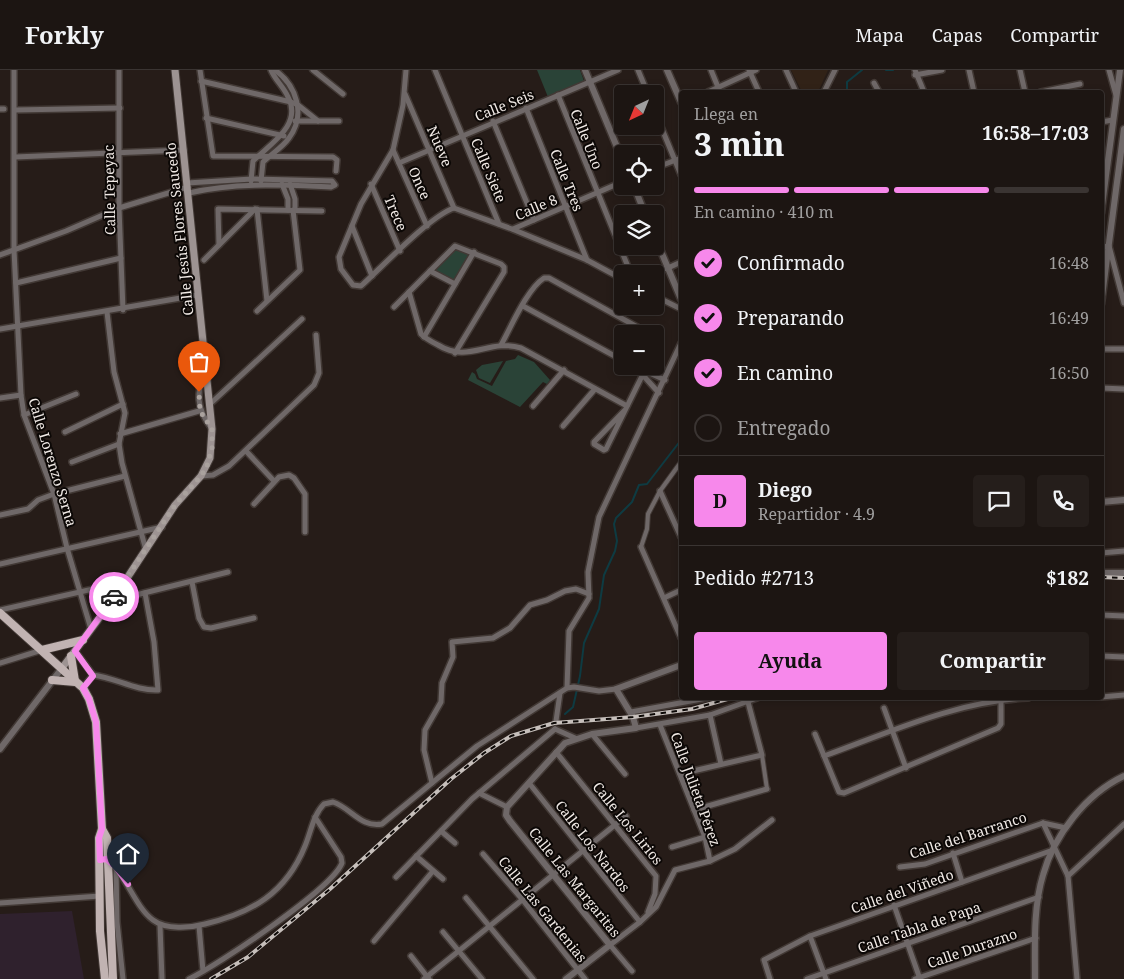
<!DOCTYPE html>
<html lang="es">
<head>
<meta charset="utf-8">
<style>
  :root { --surface:#1c1512; --page:#251e1b; --text:#f1f3f6; --muted:#a09f9f; --line:#3a3432; --accent:#f788eb }
  body { margin:0; font-family:"Noto Serif",serif; background:var(--page); color:var(--text); height:100vh; display:flex; flex-direction:column; font-size:19px; white-space:nowrap }
  * { box-sizing:border-box; margin:0 }
  p { font-size:16px; color:var(--muted) }
  .icon { flex:none; width:28px; height:28px; fill:none; stroke:currentColor; stroke-width:2; stroke-linecap:round; stroke-linejoin:round }
  .map { position:relative; flex:1; overflow:hidden }
  .side { position:absolute; left:679px; top:20px; width:425px; height:610px; display:flex; flex-direction:column; background:var(--surface); border-radius:5px; box-shadow:0 2px 8px #0003,0 0 0 1px var(--line) }
  .side>* { flex:none }
  .needle { width:32px; rotate:223deg }
  .fabs { position:absolute; left:614px; top:15px; display:grid; gap:10px }
  .fabs a { display:grid; place-items:center; width:50px; height:50px; border-radius:5px; background:var(--surface); box-shadow:0 2px 8px #0003,0 0 0 1px var(--line); font-size:25px }
  .pin { position:absolute; display:grid; place-items:center; width:42px; height:42px; color:#fff; margin:-51px -21px; border-radius:50% 50% 50% 0; rotate:-45deg; box-shadow:0 0 5px #0007 }
  .pin .icon { rotate:45deg }
  .courier { position:absolute; display:grid; place-items:center; width:50px; height:50px; margin:-25px; border:4px solid #f788eb; border-radius:50%; background:#fff; color:#222; box-shadow:0 1px 6px #0007 }
  .head em { font-style:normal; font-weight:700 }
  .head div { display:flex; flex-direction:column-reverse }
  .head { display:flex; align-items:center; justify-content:space-between; height:85px; padding:0 15px }
  h1 { font-size:32px; font-weight:700; line-height:38px }
  .bar { display:grid; grid-template-columns:repeat(4,1fr); gap:8px 5px; align-content:center; height:60px; padding:0 15px }
  .bar i { height:6px; border-radius:4px; background:var(--line) }
  .bar .active { background:var(--accent) }
  .bar p { grid-column:span 4 }
  .line { display:flex; align-items:center; gap:12px; padding:0 15px; border-top:1px solid var(--line) }
  .line div { flex:1 }
  .round { display:grid; place-items:center; flex:none; width:52px; height:52px; border-radius:5px; background:var(--page) }
  ol { padding:0 15px; list-style:none }
  li { display:flex; align-items:center; gap:15px; height:55px }
  li p { margin-inline-start:auto }
  li .icon { padding:5px; border-radius:50%; background:var(--accent); color:#111; stroke-width:4 }
  li:last-child { color:var(--muted) }
  li i { width:28px; height:28px; border:2px solid var(--line); border-radius:50% }
  .primary-button { display:flex; gap:10px; margin-top:auto; padding:10px 15px }
  .primary-button a { flex:1; height:58px; border-radius:5px; background:var(--accent); color:#111; font-size:20px; font-weight:700; line-height:58px; text-align:center }
  .primary-button a+a { background:var(--page); color:var(--text) }
  header { display:flex; align-items:center; gap:30px; box-sizing:border-box; height:70px; padding:0 25px; background:var(--surface); border-bottom:1px solid var(--line) }
  header strong { font-size:24px }
  nav { display:flex; gap:28px; margin-inline-start:auto; font-size:18px }
  .map>svg:first-child { display:block }
</style>
</head>
<body>
<header>
<strong>Forkly</strong>
<nav><a>Mapa</a><a>Capas</a><a>Compartir</a></nav>
</header>
<div class="map">
<svg width="1124" height="909" viewBox="0 0 1124 909">
  <rect width="100%" height="100%" fill="#261c18"/>
  <path fill="#2f212d" d="M72,841L84,909H0V844Z"/>
  <path fill="#312217" d="M791,0H828L818,22H802Z"/>
  <g fill="#2a4337">
    <path d="M537,0H580L584,11L548,27Z"/>
    <path d="M457,177L469,184L453,211L434,201Z"/>
    <path d="M518,285L534,292L550,310L547,314L543,312L520,337L468,310L472,302L475,304L477,309L492,316L506,291L515,289Z"/>
    <path d="M503,291L490,313L479,308L476,300L482,295Z"/>
  </g>
  <g fill="none" stroke-linecap="round" stroke-linejoin="round">
    <g stroke="#0e3b42" stroke-width="2">
      <path d="M886,0H893"/>
      <path d="M847,22V12L862,0"/>
      <path d="M565,644L573,637L580,606L584,573L599,539L604,505L615,481L617,471L614,454L616,448L632,432L639,415L647,414L681,370"/>
    </g>
    <g stroke="#423935" stroke-width="6">
      <g id="pedestrian">
        <path d="M641,477L647,459L648,444L660,421L681,392"/>
        <path d="M762,685L767,719"/>
      </g>
    </g>
    <g stroke="#423935" stroke-width="8">
      <g id="minor">
        <path d="M14,0V180L21,325L24,345L54,424L67,478L91,559"/>
        <path d="M119,0V138L123,240"/>
        <path d="M200,0L213,86L333,87L337,90L336,101"/>
        <path d="M313,0L343,24"/>
        <path d="M406,0L403,35L393,80L361,134L339,187L341,199L353,215L361,216C382,197 430,146 454,138L512,159L587,190L622,209"/>
        <path d="M435,0L499,154"/>
        <path d="M638,0L648,24"/>
        <path d="M711,0L720,22"/>
        <path d="M749,0L759,22"/>
        <path d="M786,0L796,22"/>
        <path d="M915,0L924,22"/>
        <path d="M969,0L974,22"/>
        <path d="M1020,0L1025,22"/>
        <path d="M1109,0L1116,25"/>
        <path d="M915,5L942,0"/>
        <path d="M201,11L291,32L298,35L318,51"/>
        <path d="M874,13L879,22"/>
        <path d="M708,22L756,0"/>
        <path d="M824,22L835,0"/>
        <path d="M1041,22L1080,14"/>
        <path d="M405,24L454,138"/>
        <path d="M558,25L631,204"/>
        <path d="M526,38L587,190"/>
        <path d="M0,39H4"/>
        <path d="M15,40L120,38"/>
        <path d="M655,42L681,105"/>
        <path d="M206,48L284,66"/>
        <path d="M295,51H339"/>
        <path d="M493,51L534,150"/>
        <path d="M1101,52L1113,50"/>
        <path d="M393,80L427,156"/>
        <path d="M15,87L184,80"/>
        <path d="M399,93L618,0"/>
        <path d="M655,98L681,88"/>
        <path d="M251,111L253,91C270,74 303,55 288,27C284,17 275,10 271,0"/>
        <path d="M261,111L263,92C271,84 282,78 289,68C306,45 297,16 275,0"/>
        <path d="M187,113L252,109L332,111L335,115L331,117C283,115 236,112 189,123"/>
        <path d="M282,114L288,129V140"/>
        <path d="M290,114L295,129V140"/>
        <path d="M371,114L400,181"/>
        <path d="M257,139L267,231"/>
        <path d="M352,156L372,206"/>
        <path d="M513,159L622,112"/>
        <path d="M219,175L218,139L322,141"/>
        <path d="M1101,177L1109,176L1124,233"/>
        <path d="M0,185L66,161L119,138L188,117"/>
        <path d="M204,190L255,139"/>
        <path d="M430,201L455,214"/>
        <path d="M638,204L668,198L681,192"/>
        <path d="M16,213L121,188"/>
        <path d="M409,222L421,264C426,269 432,272 438,275C469,294 489,268 521,278L627,336"/>
        <path d="M655,226L681,239"/>
        <path d="M523,236L622,290"/>
        <path d="M394,237L455,176L501,194L504,197V202L455,283"/>
        <path d="M257,241L300,200L293,140"/>
        <path d="M107,242L114,302L125,343L119,374L122,393L146,480"/>
        <path d="M0,259L198,225"/>
        <path d="M424,267L474,182"/>
        <path d="M655,267L658,271L655,278"/>
        <path d="M501,275C511,257 527,219 544,208H549L650,264"/>
        <path d="M1101,279H1124"/>
        <path d="M634,296L665,310"/>
        <path d="M204,298C197,324 195,337 212,359"/>
        <path d="M641,303L659,323"/>
        <path d="M1101,318L1124,319"/>
        <path d="M0,328L21,325"/>
        <path d="M210,334L302,249"/>
        <path d="M533,336L564,300"/>
        <path d="M625,340L594,372V374L604,380L606,379L644,302L646,296"/>
        <path d="M24,345L76,324"/>
        <path d="M563,356L595,319"/>
        <path d="M65,362L123,334"/>
        <path d="M120,364L199,341"/>
        <path d="M246,381L274,411"/>
        <path d="M72,392L119,374"/>
        <path d="M201,406L213,405L229,396L314,315L319,303L316,265"/>
        <path d="M660,421L681,467"/>
        <path d="M254,434L279,407L289,405L294,408L305,424V462"/>
        <path d="M0,445L28,439L38,430L54,424L125,406"/>
        <path d="M641,477L681,568"/>
        <path d="M1101,483L1124,481"/>
        <path d="M0,494L162,457"/>
        <path d="M192,512L199,548L204,557L211,558L254,548"/>
        <path d="M664,528L681,520"/>
        <path d="M112,531L228,502"/>
        <path d="M0,540L124,512"/>
        <path d="M1101,545L1124,546"/>
        <path d="M75,581L93,605C116,608 136,621 158,620L154,572L145,523"/>
        <path d="M1101,586L1124,587"/>
        <path d="M0,593L42,580"/>
        <path d="M83,618L93,605"/>
        <path d="M567,618L569,561L589,528L588,502L599,447L681,273"/>
        <path d="M1101,627L1124,625"/>
        <path d="M884,638L906,698"/>
        <path d="M631,642L707,628"/>
        <path d="M710,645L721,694"/>
        <path d="M556,651L560,623"/>
        <path d="M660,655L705,767L710,791"/>
        <path d="M636,658L710,645L757,628"/>
        <path d="M555,659L575,668"/>
        <path d="M592,664L625,704"/>
        <path d="M815,664L839,722L844,723L998,658L1001,654V628"/>
        <path d="M556,682L656,806L655,824L648,842"/>
        <path d="M824,686C890,662 957,631 1028,628"/>
        <path d="M680,704L762,685L748,632"/>
        <path d="M432,713L424,680L425,660L441,632L442,613L453,587L452,572L493,568L510,558L530,535L547,530L565,521L576,519L589,524"/>
        <path d="M529,713L640,852"/>
        <path d="M479,723L507,737"/>
        <path d="M694,740L767,719"/>
        <path d="M1043,753L1068,806L1077,909"/>
        <path d="M1043,753L1066,758"/>
        <path d="M441,761L455,773"/>
        <path d="M672,777L705,767"/>
        <path d="M953,783L962,812"/>
        <path d="M483,784L522,829L585,909"/>
        <path d="M416,786L443,809"/>
        <path d="M108,790C127,806 135,837 153,850C166,860 190,858 205,854C252,843 286,823 305,776C311,762 313,745 324,734L333,732C351,738 361,758 382,754L477,676L567,618L574,617L599,621L616,619"/>
        <path d="M116,797L117,852L123,909"/>
        <path d="M900,797L925,794L1043,753"/>
        <path d="M1068,806L1124,754"/>
        <path d="M396,807L472,729L555,659"/>
        <path d="M466,828L533,909"/>
        <path d="M0,833L100,826"/>
        <path d="M894,835L920,909"/>
        <path d="M160,855L162,909"/>
        <path d="M199,856L203,901"/>
        <path d="M443,862L482,909"/>
        <path d="M810,866L826,909"/>
        <path d="M374,871L433,801"/>
        <path d="M411,886L429,909"/>
        <path d="M632,901L610,875L640,852L656,837L675,800L710,791L735,779L772,750"/>
        <path d="M189,909C218,895 332,819 342,793L341,787L315,747"/>
        <path d="M424,909L626,746"/>
        <path d="M770,909L764,890L810,866L1053,780"/>
        <path d="M807,909L1039,827"/>
        <path d="M915,909L1036,868"/>
      </g>
    </g>
    <g stroke="#423935" stroke-width="9">
      <g id="tertiary">
        <path d="M585,0L622,89"/>
        <path d="M667,0L681,32"/>
        <path d="M634,116L645,144"/>
        <path d="M1101,143L1120,0"/>
        <path d="M655,167L681,229"/>
        <path d="M1101,234L1124,59"/>
        <path d="M1101,432L1124,430"/>
        <path d="M1101,503H1124"/>
        <path d="M0,679L62,598"/>
        <path d="M566,909L610,875L510,751L506,745L507,737L565,673L592,664L636,658L633,647L616,619L681,595"/>
        <path d="M1035,909C1035,875 1033,838 1043,805C1054,765 1086,724 1124,706"/>
      </g>
    </g>
    <g stroke="#423935" stroke-width="9">
      <path id="secondary" d="M62,598L112,531L175,435L201,406L210,388L212,359L175,0"/>
    </g>
    <g stroke="#423935" stroke-width="10">
      <g id="primary">
        <path d="M0,543L83,618L89,629L96,652L102,759L99,768L100,861L105,909"/>
        <path d="M42,580L83,570"/>
        <path d="M71,586L75,611"/>
        <path d="M52,610L75,612"/>
        <path d="M102,759L107,768L113,909"/>
      </g>
    </g>
    <use href="#pedestrian" stroke="#6f6868" stroke-width="4"/>
    <use href="#minor" stroke="#6f6868" stroke-width="5"/>
    <use href="#tertiary" stroke="#6f6868" stroke-width="6"/>
    <use href="#secondary" stroke="#9d9392" stroke-width="7"/>
    <use href="#primary" stroke="#c1b3b2" stroke-width="8"/>
    <g stroke="#c6bfbb" stroke-width="4">
      <g id="rail">
        <path d="M1101,507L1124,508"/>
        <path d="M211,909L248,887L330,819L451,709L484,683L511,666L554,653L633,647L692,639L731,628"/>
      </g>
    </g>
    <use href="#rail" stroke="#0c0806" stroke-width="2" stroke-dasharray="5.5" stroke-linecap="butt"/>
  </g>
  <g fill="none" stroke-linecap="round" stroke-linejoin="round">
    <path stroke="#aaa29e" stroke-width="5" stroke-dasharray="0 9" d="M114,527L175,435L201,406L207,396L212,378V359L200,341L199,322"/>
    <path stroke="#f788eb" stroke-width="6" d="M114,527L75,581L93,606L83,618L89,629L96,652L102,759L99,768L100,790L106,789L116,797L128,814"/>
  </g>
  <g text-anchor="middle" dominant-baseline="central" stroke-width="4" stroke-linejoin="round" paint-order="stroke">
    <g font-size="14" fill="#f1eae6" stroke="#0c0806">
      <text transform="translate(504 35) rotate(-22)">Calle Seis</text>
      <text transform="translate(587 69) rotate(68)">Calle Uno</text>
      <text transform="translate(440 76) rotate(67)">Nueve</text>
      <text transform="translate(489 100) rotate(67)">Calle Siete</text>
      <text transform="translate(567 110) rotate(68)">Calle Tres</text>
      <text transform="translate(420 113) rotate(66)">Once</text>
      <text transform="translate(109 120) rotate(-91)">Calle Tepeyac</text>
      <text transform="translate(536 137) rotate(-23)">Calle 8</text>
      <text transform="translate(396 143) rotate(67)">Trece</text>
      <text transform="translate(179 159) rotate(-96)">Calle Jesús Flores Saucedo</text>
      <text transform="translate(53 392) rotate(73)">Calle Lorenzo Serna</text>
      <text transform="translate(696 719) rotate(70)">Calle Julieta Pérez</text>
      <text transform="translate(628 753) rotate(51)">Calle Los Lirios</text>
      <text transform="translate(968 765) rotate(-18)">Calle del Barranco</text>
      <text transform="translate(593 776) rotate(52)">Calle Los Nardos</text>
      <text transform="translate(575 812) rotate(51)">Calle Las Margaritas</text>
      <text transform="translate(902 821) rotate(-19)">Calle del Viñedo</text>
      <text transform="translate(543 839) rotate(51)">Calle Las Gardenias</text>
      <text transform="translate(919 857) rotate(-19)">Calle Tabla de Papa</text>
      <text transform="translate(972 878) rotate(-19)">Calle Durazno</text>
    </g>
  </g>
</svg>
<div class="fabs">
<a><svg class="needle" viewBox="-14 -14 28 28"><path d="M0-13l5 13h-10z" fill="#e53935"/><path d="M0 13l5-13h-10z" fill="#a09f9f"/></svg></a>
<a><svg class="icon" aria-label="locate" viewBox="0 0 24 24"><circle cx="12" cy="12" r="6"/><path d="M12 2v4M12 18v4M2 12h4M18 12h4"/></svg></a>
<a><svg class="icon" aria-label="layers" viewBox="0 0 24 24"><path d="M12 4l9 5-9 5-9-5zM3 14l9 5 9-5"/></svg></a>
<a>+</a>
<a>−</a>
</div>
<div class="pin" style="left:199px;top:322px;background:#ea580c"><svg class="icon" aria-label="bag" viewBox="0 0 24 24"><path d="M5 8h14l-1 12H6zM9 8a3 3 0 0 1 6 0"/></svg></div>
<div class="pin" style="left:128px;top:814px;background:#1f2937"><svg class="icon" aria-label="home" viewBox="0 0 24 24"><path d="M3 11l9-7 9 7M6 9v11h12V9"/></svg></div>
<div class="courier" style="left:114px;top:527px"><svg class="icon" aria-label="car" viewBox="0 0 24 24"><path d="M5 17H2v-5l4-1 3-4h7l3 4 3 1v5h-3M9 17h6M6 11h13"/><circle cx="7" cy="17" r="2"/><circle cx="17" cy="17" r="2"/></svg></div>
<section class="side">
<div class="head"><div><h1>3 min</h1><p>Llega en</p></div><em>16:58–17:03</em></div>
<div class="bar"><i class="active"></i><i class="active"></i><i class="active"></i><i></i><p>En camino · 410 m</p></div>
<ol>
<li><svg class="icon" aria-label="check" viewBox="0 0 24 24"><path d="M5 12l5 5 9-10"/></svg>Confirmado<p>16:48</p></li>
<li><svg class="icon" aria-label="check" viewBox="0 0 24 24"><path d="M5 12l5 5 9-10"/></svg>Preparando<p>16:49</p></li>
<li><svg class="icon" aria-label="check" viewBox="0 0 24 24"><path d="M5 12l5 5 9-10"/></svg>En camino<p>16:50</p></li>
<li><i></i>Entregado</li>
</ol>
<div class="line" style="height:90px"><b class="round" style="background:var(--accent);color:#111">D</b><div><b>Diego</b><p>Repartidor · 4.9</p></div><a class="round"><svg class="icon" aria-label="chat" viewBox="0 0 24 24"><path d="M4 5h16v11H9l-5 4z"/></svg></a><a class="round"><svg class="icon" aria-label="phone" viewBox="0 0 24 24"><path d="M5 4h4l2 5-3 2q2 4 5 5l2-3 5 2v4C11 20 4 13 5 4z"/></svg></a></div>
<div class="line" style="height:65px"><div>Pedido #2713</div><b>$182</b></div>
<div class="primary-button"><a>Ayuda</a><a>Compartir</a></div>
</section>
</div>
</body>
</html>
